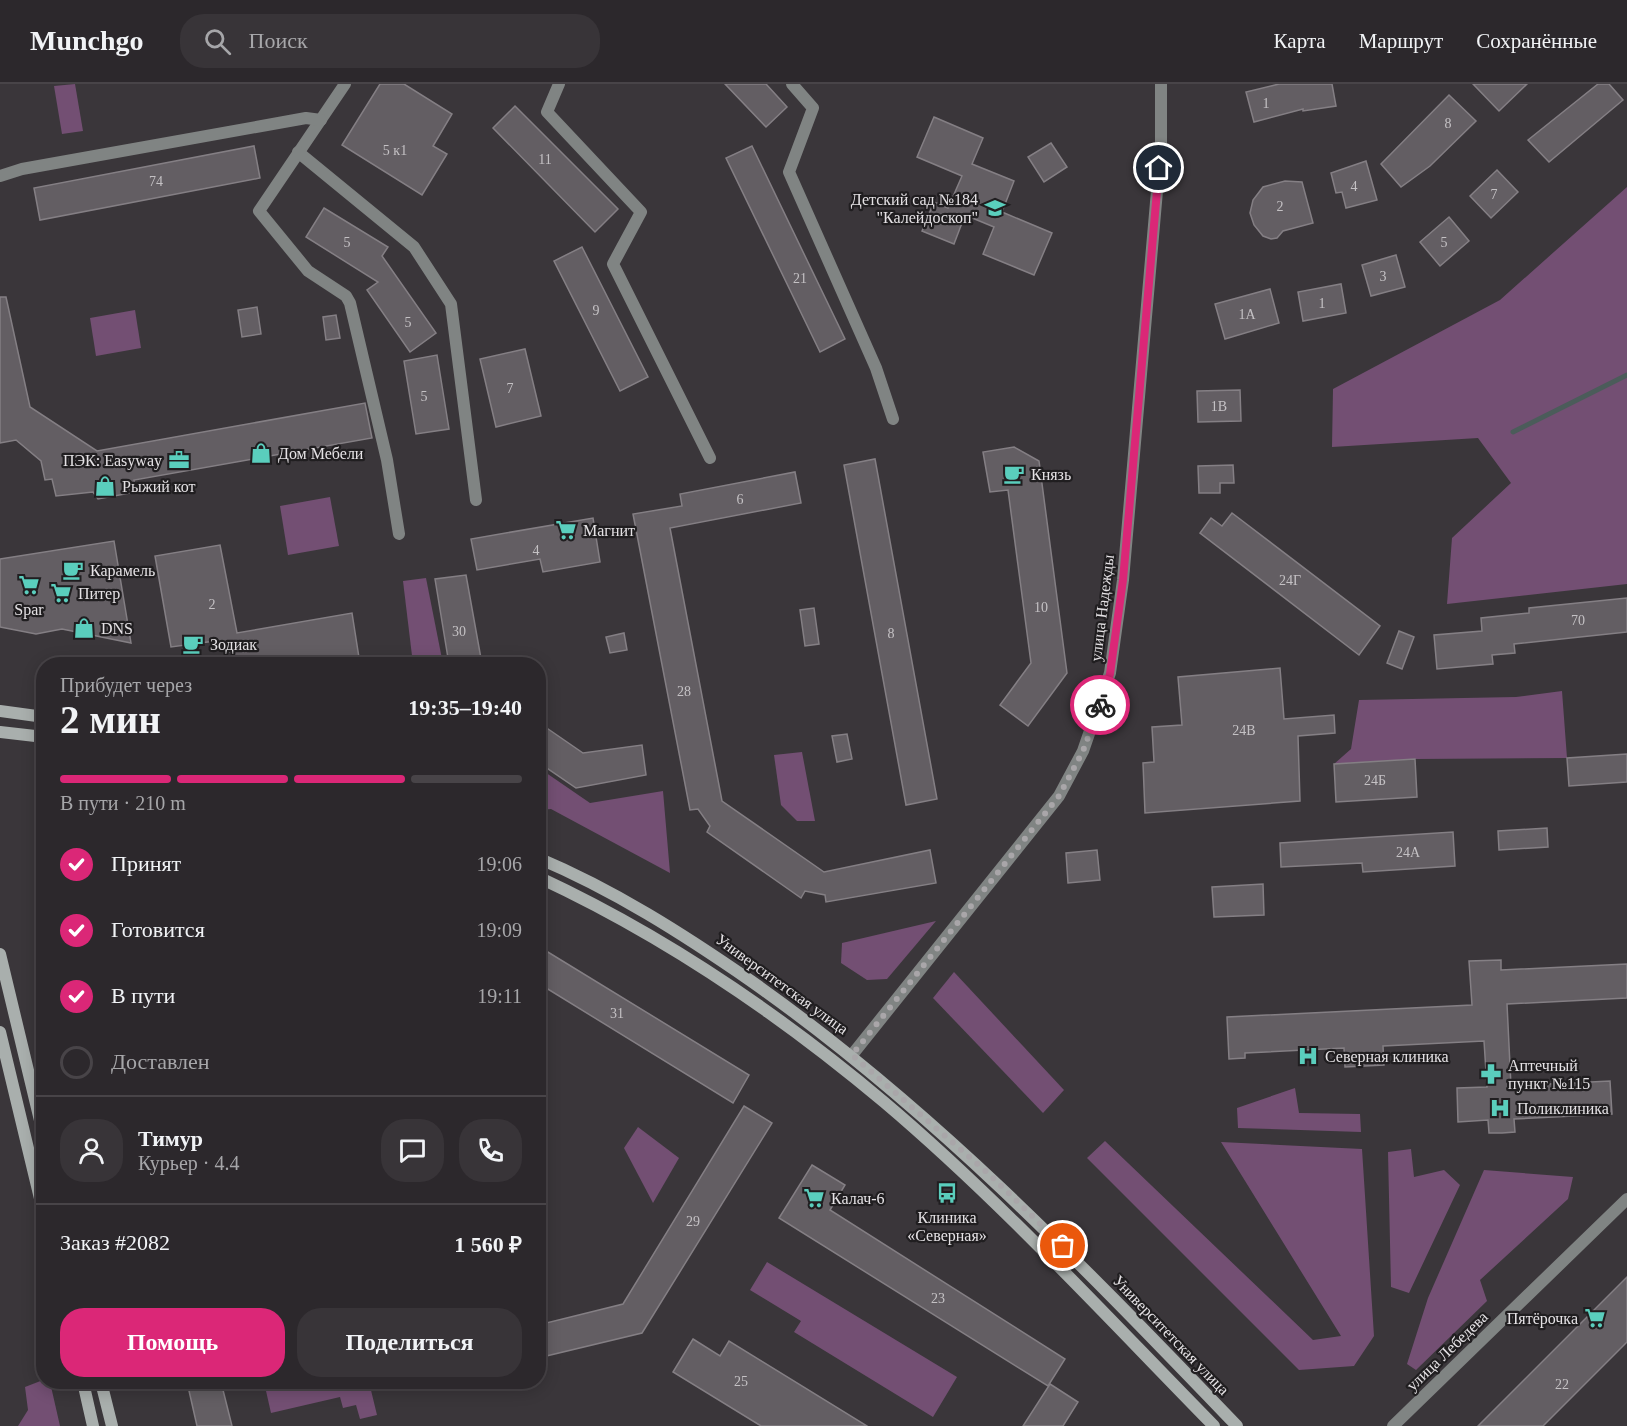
<!DOCTYPE html>
<html lang="ru">
<head>
<meta charset="utf-8">
<style>
  :root { --surface:#2c282c; --page:#383438; --text:#f1f3f6; --muted:#a6a6a9; --line:#484448; --accent:#db2777 }
  body { margin:0; font-family:Georgia,serif; background:var(--page); color:var(--text); height:100vh; display:flex; flex-direction:column; font-size:22px; white-space:nowrap }
  * { box-sizing:border-box; margin:0 }
  p { font-size:20px; color:var(--muted) }
  .icon { flex:none; width:33px; height:33px; fill:none; stroke:currentColor; stroke-width:2; stroke-linecap:round; stroke-linejoin:round }
  .map { position:relative; flex:1; overflow:hidden }
  .side { position:absolute; left:36px; top:573px; width:510px; height:732px; display:flex; flex-direction:column; background:var(--surface); border-radius:24px; box-shadow:0 3px 15px #0003,0 0 0 2px var(--line) }
  .side>* { flex:none }
  .pin { position:absolute; display:grid; place-items:center; width:51px; height:51px; color:#fff; margin:-26px; border:3px solid #fff; border-radius:50%; box-shadow:0 2px 6px #0007 }
  .courier { position:absolute; display:grid; place-items:center; width:60px; height:60px; margin:-30px; border:4px solid #db2777; border-radius:50%; background:#fff; color:#222; box-shadow:0 2px 8px #0007 }
  .headline em { font-style:normal; font-weight:700 }
  .headline div { display:flex; flex-direction:column-reverse }
  .headline { display:flex; align-items:center; justify-content:space-between; height:102px; padding:0 24px }
  h1 { font-size:39px; font-weight:700; line-height:45px }
  .bar { display:grid; grid-template-columns:repeat(4,1fr); gap:9px 6px; align-content:center; height:72px; padding:0 24px }
  .bar i { height:8px; border-radius:4px; background:var(--line) }
  .bar .active { background:var(--accent) }
  .bar p { grid-column:span 4 }
  .line { display:flex; align-items:center; gap:15px; padding:0 24px; border-top:2px solid var(--line) }
  .line div { flex:1 }
  .round { display:grid; place-items:center; flex:none; width:63px; height:63px; border-radius:24px; background:var(--page) }
  ol { padding:0 24px; list-style:none }
  li { display:flex; align-items:center; gap:18px; height:66px }
  li p { margin-inline-start:auto }
  li .icon { padding:6px; border-radius:50%; background:var(--accent); color:#fff; stroke-width:4 }
  li:last-child { color:var(--muted) }
  li i { width:33px; height:33px; border:3px solid var(--line); border-radius:50% }
  .action { display:flex; gap:12px; margin-top:auto; padding:12px 24px }
  .action a { flex:1; height:69px; border-radius:24px; background:var(--accent); color:#fff; font-size:24px; font-weight:700; line-height:69px; text-align:center }
  .action a+a { background:var(--page); color:var(--text) }
  header { display:flex; align-items:center; gap:36px; box-sizing:border-box; height:84px; padding:0 30px; background:var(--surface); border-bottom:2px solid var(--line) }
  header strong { font-size:28px }
  nav { display:flex; gap:33px; margin-inline-start:auto; font-size:21px }
  .search { width:420px; height:54px; background:var(--page); display:flex; align-items:center; gap:15px; box-sizing:border-box; padding:0 21px; border-radius:24px; color:var(--muted); font-size:22px }
  .map>svg:first-child { display:block }
</style>
</head>
<body>
<header>
<strong>Munchgo</strong>
<div class="search"><svg class="icon" aria-label="search" viewBox="0 0 24 24"><circle cx="10" cy="10" r="6"/><path d="M15 15l6 6"/></svg>Поиск</div>
<nav><a>Карта</a><a>Маршрут</a><a>Сохранённые</a></nav>
</header>
<div class="map">
<svg width="1627" height="1342" viewBox="0 0 1627 1342">
  <rect width="100%" height="100%" fill="#3a363a"/>
  <g fill="#734f73">
    <path d="M75,0L83,47L62,50L54,2Z"/>
    <path d="M1627,103V500L1447,520L1452,454L1511,399L1478,354L1332,363L1333,305L1500,216Z"/>
    <path d="M135,226L141,264L96,272L90,234Z"/>
    <path d="M330,413L339,462L288,471L280,422Z"/>
    <path d="M426,494L443,580H413L403,497Z"/>
    <path d="M1562,607L1567,674L1415,675L1334,680L1351,665L1359,616L1516,613Z"/>
    <path d="M802,668L815,737H797L781,721L774,671Z"/>
    <path d="M539,684L590,719L663,707L670,789L551,725L539,726Z"/>
    <path d="M936,837L887,895L867,896L841,879L842,859Z"/>
    <path d="M954,888L1064,1006L1043,1029L933,914Z"/>
    <path d="M1295,1004L1299,1029L1360,1030L1361,1048L1238,1044L1237,1024Z"/>
    <path d="M638,1043L679,1074L653,1119L624,1064Z"/>
    <path d="M1105,1057L1313,1256L1341,1252L1221,1058L1362,1065L1374,1252L1354,1282L1299,1286L1087,1074Z"/>
    <path d="M1411,1065L1414,1093L1444,1086L1460,1101L1409,1209L1391,1203L1388,1068Z"/>
    <path d="M1484,1086L1573,1093L1568,1115L1480,1196L1487,1217L1416,1286L1407,1280L1428,1214Z"/>
    <path d="M767,1178L957,1293L933,1333L794,1248L801,1237L750,1206Z"/>
    <path d="M43,1296L50,1298L60,1342H18L28,1326L25,1303Z"/>
    <path d="M264,1298H369L377,1331L360,1335L356,1321L343,1324L340,1313L271,1329Z"/>
  </g>
  <g fill="none" stroke-linecap="round" stroke-linejoin="round">
    <path stroke="#4b5c5a" stroke-width="5" d="M1513,348L1627,291"/>
  </g>
  <g fill="#635e63" stroke="#847f84" stroke-width="1.5">
    <path d="M380,0H404L452,30L433,62L447,70L422,111L342,61Z"/>
    <path d="M725,0H766L787,23L766,43Z"/>
    <path d="M1279,0H1332L1336,22L1303,27V25L1254,38L1246,8Z"/>
    <path d="M1473,0H1527L1499,27Z"/>
    <path d="M1598,0H1609L1623,16L1549,78L1528,56Z"/>
    <path d="M1449,11L1476,37L1430,82L1401,103L1381,80Z"/>
    <path d="M515,22L618,125L595,148L493,44Z"/>
    <path d="M934,33L983,54L972,80L1014,97L1002,128L1052,149L1034,191L983,170L994,143L965,131L954,160L922,147L934,118L948,124L962,92L917,73Z"/>
    <path d="M1051,59L1067,83L1044,98L1028,73Z"/>
    <path d="M254,62L260,94L40,136L34,104Z"/>
    <path d="M752,62L845,255L820,268L726,74Z"/>
    <path d="M1366,77L1377,116L1346,124L1342,108L1336,109L1331,89Z"/>
    <path d="M1497,86L1518,108L1491,134L1470,112Z"/>
    <path d="M1285,97L1302,98L1313,139L1283,147L1277,154L1271,155L1263,152L1254,141L1250,129L1253,116L1263,103Z"/>
    <path d="M324,124L388,163L382,172L436,249L410,268L367,206L378,198L306,153Z"/>
    <path d="M1449,133L1469,157L1440,182L1420,158Z"/>
    <path d="M582,163L648,293L620,307L554,177Z"/>
    <path d="M1396,171L1405,203L1371,212L1362,181Z"/>
    <path d="M1341,200L1346,229L1303,237L1298,208Z"/>
    <path d="M1270,205L1279,239L1225,255L1215,220Z"/>
    <path d="M0,213H6L30,323L97,367L365,319L372,354L134,396L136,408L98,415L93,408L56,412L52,395L45,396L41,377L16,356L0,359Z"/>
    <path d="M257,223L261,250L242,253L238,226Z"/>
    <path d="M336,231L340,254L326,256L323,233Z"/>
    <path d="M525,265L541,332L496,343L480,275Z"/>
    <path d="M437,271L449,345L416,350L404,277Z"/>
    <path d="M1240,306L1241,337L1198,338L1197,307Z"/>
    <path d="M1014,363L1039,377L1067,589L1028,642L1000,621L1031,579L1008,406L990,408L983,368Z"/>
    <path d="M875,375L937,715L906,721L844,381Z"/>
    <path d="M1233,381L1234,399H1220V409H1199L1198,382Z"/>
    <path d="M795,388L801,419L670,444L722,717L824,788L930,766L936,799L826,818L825,811L805,807L801,814L707,748L710,742L698,725L690,726L633,430L682,422L680,410Z"/>
    <path d="M1232,429L1380,542L1359,571L1200,449L1211,434L1222,442Z"/>
    <path d="M593,434L600,478L543,488L540,475L477,486L471,455Z"/>
    <path d="M114,457L131,559L62,545L36,550L0,543V475Z"/>
    <path d="M220,461L237,549L352,529L360,580H246L215,557L171,563L155,472Z"/>
    <path d="M466,491L482,580H449L435,495Z"/>
    <path d="M1627,514V548L1514,560L1515,569L1492,571L1493,580L1437,585L1434,551L1482,547L1481,534L1529,529V524Z"/>
    <path d="M814,524L819,560L805,562L800,526Z"/>
    <path d="M1399,547L1414,553L1402,585L1387,579Z"/>
    <path d="M624,549L627,566L610,569L606,553Z"/>
    <path d="M1280,584L1284,635L1334,631L1335,649L1298,652L1300,717L1145,729L1143,679L1154,678L1152,643L1182,641L1178,593Z"/>
    <path d="M538,638L583,669L642,661L646,691L576,704L538,678Z"/>
    <path d="M847,650L852,675L837,678L832,652Z"/>
    <path d="M1627,670V698L1569,702L1567,674Z"/>
    <path d="M1415,675L1417,713L1336,718L1334,680Z"/>
    <path d="M1547,744L1548,763L1499,766L1498,747Z"/>
    <path d="M1453,748L1455,782L1363,788L1362,779L1281,783L1280,759Z"/>
    <path d="M1097,766L1100,796L1068,799L1066,769Z"/>
    <path d="M1263,800L1264,831L1214,833L1212,803Z"/>
    <path d="M538,862L749,991L733,1019L538,899Z"/>
    <path d="M1501,876V886L1627,880V914L1507,920L1511,1002L1610,997L1612,1030L1514,1035L1515,1048L1502,1049H1489L1488,1036L1458,1038L1457,1004L1487,1003L1484,957L1383,962L1384,981L1345,983L1344,964L1245,969V974L1229,975L1227,933L1472,921L1469,877Z"/>
    <path d="M744,1022L772,1039L642,1249L538,1274V1241L623,1220Z"/>
    <path d="M812,1081L845,1101L830,1126L1065,1275L1048,1302L779,1134Z"/>
    <path d="M1627,1193V1258L1543,1342H1478Z"/>
    <path d="M693,1255L720,1272L729,1257L867,1342H761L673,1288Z"/>
    <path d="M187,1298H221L232,1342H197Z"/>
    <path d="M1050,1300L1078,1318L1063,1342H1023Z"/>
  </g>
  <g fill="none" stroke-linecap="round" stroke-linejoin="round">
    <g stroke="#808483" stroke-width="12">
      <path d="M345,0L259,127L308,187L346,212L350,219L387,376L399,450"/>
      <path d="M559,0L547,28L641,128L613,180L710,374"/>
      <path d="M792,0L813,24L789,88L876,284L893,335"/>
      <path d="M298,68L414,163L451,220L476,416"/>
      <path d="M0,92L22,85L306,34L321,36"/>
      <path d="M852,971L1059,712L1083,667L1110,589L1123,496L1161,61V0"/>
      <path d="M1393,1342L1627,1115"/>
    </g>
    <g stroke="#a9afad" stroke-width="12">
      <path d="M0,627L44,633"/>
      <path d="M0,648L44,653"/>
      <path d="M538,774C614,806 683,850 751,897C933,1025 1083,1182 1237,1342"/>
      <path d="M538,793C663,851 778,929 884,1018C1001,1117 1106,1232 1214,1342"/>
      <path d="M0,870L44,1053"/>
      <path d="M0,948L44,1131"/>
      <path d="M83,1298L93,1342"/>
      <path d="M101,1298L112,1342"/>
    </g>
  </g>
  <g fill="none" stroke-linecap="round" stroke-linejoin="round">
    <path stroke="#a9a6a9" stroke-width="6" stroke-dasharray="0 10.8" d="M1063,1162L989,1090L852,971L1059,712L1083,667L1100,621"/>
    <path stroke="#db2777" stroke-width="8" d="M1100,621L1110,590L1123,496L1159,84"/>
  </g>
  <defs>
    <g id="school-bare" transform="scale(1.62)"><path d="M0-5L7-2L0 1L-7-2ZM-4 1L0 2.5L4 1V4Q0 6-4 4Z" fill="#5acebd" stroke="#201e20" stroke-width="2.5" paint-order="stroke"/></g>
    <g id="shop-bare" transform="scale(1.62)"><path d="M-5-2.5h2.3a2.7 3.5 0 0 1 5.4 0H5L5.5 6h-11ZM-1.5-2.5h3a1.5 2.3 0 0 0-3 0Z" fill="#5acebd" stroke="#201e20" stroke-width="2.5" paint-order="stroke"/></g>
    <g id="office-bare" transform="scale(1.62)"><path d="M-6-3h4V-5.5h4V-3h4V5H-6ZM-1-4.5V-3h2v-1.5ZM-6 0V1H6V0Z" fill="#5acebd" stroke="#201e20" stroke-width="2.5" paint-order="stroke"/></g>
    <g id="cafe-bare" transform="scale(1.62)"><path d="M-5.5-4.5H6V0H3Q3 3.5 0 3.5H-2.5Q-5.5 3.5-5.5 0ZM3-3.2v2h1.7v-2ZM-6 4.5H4V6H-6Z" fill="#5acebd" stroke="#201e20" stroke-width="2.5" paint-order="stroke"/></g>
    <g id="supermarket-bare" transform="scale(1.62)"><path d="M-6-5.5h2.5l.6 2H6L4.5 2H-2.5L-4.4-4H-6ZM-1.5 3.2a1.3 1.3 0 1 0 .1 0ZM3 3.2a1.3 1.3 0 1 0 .1 0Z" fill="#5acebd" stroke="#201e20" stroke-width="2.5" paint-order="stroke"/></g>
    <g id="hospital-bare" transform="scale(1.62)"><path d="M-5-5h3v3.5h4V-5h3V5h-3V1.5h-4V5h-3Z" fill="#5acebd" stroke="#201e20" stroke-width="2.5" paint-order="stroke"/></g>
    <g id="pharmacy-bare" transform="scale(1.62)"><path d="M-2-6h4v4h4v4h-4v4h-4v-4h-4v-4h4Z" fill="#5acebd" stroke="#201e20" stroke-width="2.5" paint-order="stroke"/></g>
    <g id="bus-bare" transform="scale(1.62)"><path d="M-5-6H5V4H4V6H2V4H-2V6H-4V4H-5ZM-3.5-4V0h7V-4ZM-3.5 1.2v1.5H-2V1.2ZM2 1.2v1.5H3.5V1.2Z" fill="#5acebd" stroke="#201e20" stroke-width="2.5" paint-order="stroke"/></g>
  </defs>
  <g fill-rule="evenodd">
    <use href="#school-bare" x="995" y="124"/>
    <use href="#shop-bare" x="261" y="369"/>
    <use href="#office-bare" x="179" y="376"/>
    <use href="#cafe-bare" x="1014" y="390"/>
    <use href="#shop-bare" x="105" y="402"/>
    <use href="#supermarket-bare" x="566" y="446"/>
    <use href="#cafe-bare" x="73" y="486"/>
    <use href="#supermarket-bare" x="29" y="501"/>
    <use href="#supermarket-bare" x="61" y="509"/>
    <use href="#shop-bare" x="84" y="544"/>
    <use href="#cafe-bare" x="193" y="560"/>
    <use href="#hospital-bare" x="1308" y="972"/>
    <use href="#pharmacy-bare" x="1491" y="990"/>
    <use href="#hospital-bare" x="1500" y="1024"/>
    <use href="#bus-bare" x="947" y="1109"/>
    <use href="#supermarket-bare" x="814" y="1114"/>
    <use href="#supermarket-bare" x="1595" y="1234"/>
  </g>
  <g text-anchor="middle" dominant-baseline="central" stroke-width="4.5" stroke-linejoin="round" paint-order="stroke">
    <g font-size="14" fill="#c4c1c4">
      <text x="1266" y="19">1</text>
      <text x="1448" y="39">8</text>
      <text x="395" y="66">5 к1</text>
      <text x="545" y="75">11</text>
      <text x="156" y="97">74</text>
      <text x="1354" y="102">4</text>
      <text x="1494" y="110">7</text>
      <text x="1280" y="122">2</text>
      <text x="347" y="158">5</text>
      <text x="1444" y="158">5</text>
      <text x="1383" y="192">3</text>
      <text x="800" y="194">21</text>
      <text x="1322" y="219">1</text>
      <text x="596" y="226">9</text>
      <text x="1247" y="230">1А</text>
      <text x="408" y="238">5</text>
      <text x="510" y="304">7</text>
      <text x="424" y="312">5</text>
      <text x="1219" y="322">1В</text>
      <text x="740" y="415">6</text>
      <text x="536" y="466">4</text>
      <text x="1290" y="496">24Г</text>
      <text x="212" y="520">2</text>
      <text x="1041" y="523">10</text>
      <text x="1578" y="536">70</text>
      <text x="459" y="547">30</text>
      <text x="891" y="549">8</text>
      <text x="684" y="607">28</text>
      <text x="1244" y="646">24В</text>
      <text x="1375" y="696">24Б</text>
      <text x="1408" y="768">24А</text>
      <text x="617" y="929">31</text>
      <text x="693" y="1137">29</text>
      <text x="938" y="1214">23</text>
      <text x="741" y="1297">25</text>
      <text x="1562" y="1300">22</text>
    </g>
    <g font-size="16" fill="#e5e2e5" stroke="#201e20" text-anchor="start">
      <text x="978" y="115" text-anchor="end">Детский сад №184<tspan x="978" dy="18">"Калейдоскоп"</tspan></text>
      <text x="278" y="369">Дом Мебели</text>
      <text x="162" y="376" text-anchor="end">ПЭК: Easyway</text>
      <text x="1031" y="390">Князь</text>
      <text x="122" y="402">Рыжий кот</text>
      <text x="583" y="446">Магнит</text>
      <text x="90" y="486">Карамель</text>
      <text x="78" y="509">Питер</text>
      <text x="29" y="525" text-anchor="middle">Spar</text>
      <text x="101" y="544">DNS</text>
      <text x="210" y="560">Зодиак</text>
      <text x="1325" y="972">Северная клиника</text>
      <text x="1508" y="981">Аптечный<tspan x="1508" dy="18">пункт №115</tspan></text>
      <text x="1517" y="1024">Поликлиника</text>
      <text x="831" y="1114">Калач-6</text>
      <text x="947" y="1133" text-anchor="middle">Клиника<tspan x="947" dy="18">«Северная»</tspan></text>
      <text x="1578" y="1234" text-anchor="end">Пятёрочка</text>
    </g>
    <g font-size="16" fill="#e5e2e5" stroke="#201e20">
      <text transform="translate(1102 524) rotate(-83)">улица Надежды</text>
      <text transform="translate(782 900) rotate(36)">Университетская улица</text>
      <text transform="translate(1171 1251) rotate(46)">Университетская улица</text>
      <text transform="translate(1447 1267) rotate(-44)">улица Лебедева</text>
    </g>
  </g>
</svg>
<div class="pin" style="left:1063px;top:1162px;background:#ea580c"><svg class="icon" aria-label="bag" viewBox="0 0 24 24"><path d="M5 8h14l-1 12H6zM9 8a3 3 0 0 1 6 0"/></svg></div>
<div class="pin" style="left:1159px;top:84px;background:#1f2937"><svg class="icon" aria-label="home" viewBox="0 0 24 24"><path d="M3 11l9-7 9 7M6 9v11h12V9"/></svg></div>
<div class="courier" style="left:1100px;top:621px"><svg class="icon" aria-label="bike" viewBox="0 0 24 24"><circle cx="6" cy="16" r="4"/><circle cx="18" cy="16" r="4"/><path d="M6 16l4-8h5l3 8M10 8l3 8H6M13 5h3"/></svg></div>
<section class="side">
<div class="headline"><div><h1>2 мин</h1><p>Прибудет через</p></div><em>19:35–19:40</em></div>
<div class="bar"><i class="active"></i><i class="active"></i><i class="active"></i><i></i><p>В пути · 210 m</p></div>
<ol>
<li><svg class="icon" aria-label="check" viewBox="0 0 24 24"><path d="M5 12l5 5 9-10"/></svg>Принят<p>19:06</p></li>
<li><svg class="icon" aria-label="check" viewBox="0 0 24 24"><path d="M5 12l5 5 9-10"/></svg>Готовится<p>19:09</p></li>
<li><svg class="icon" aria-label="check" viewBox="0 0 24 24"><path d="M5 12l5 5 9-10"/></svg>В пути<p>19:11</p></li>
<li><i></i>Доставлен</li>
</ol>
<div class="line" style="height:108px"><a class="round"><svg class="icon" aria-label="person" viewBox="0 0 24 24"><circle cx="12" cy="8" r="4"/><path d="M4 21q1-7 8-7t8 7"/></svg></a><div><b>Тимур</b><p>Курьер · 4.4</p></div><a class="round"><svg class="icon" aria-label="chat" viewBox="0 0 24 24"><path d="M4 5h16v11H9l-5 4z"/></svg></a><a class="round"><svg class="icon" aria-label="phone" viewBox="0 0 24 24"><path d="M5 4h4l2 5-3 2q2 4 5 5l2-3 5 2v4C11 20 4 13 5 4z"/></svg></a></div>
<div class="line" style="height:78px"><div>Заказ #2082</div><b>1 560 ₽</b></div>
<div class="action"><a>Помощь</a><a>Поделиться</a></div>
</section>
</div>
</body>
</html>
